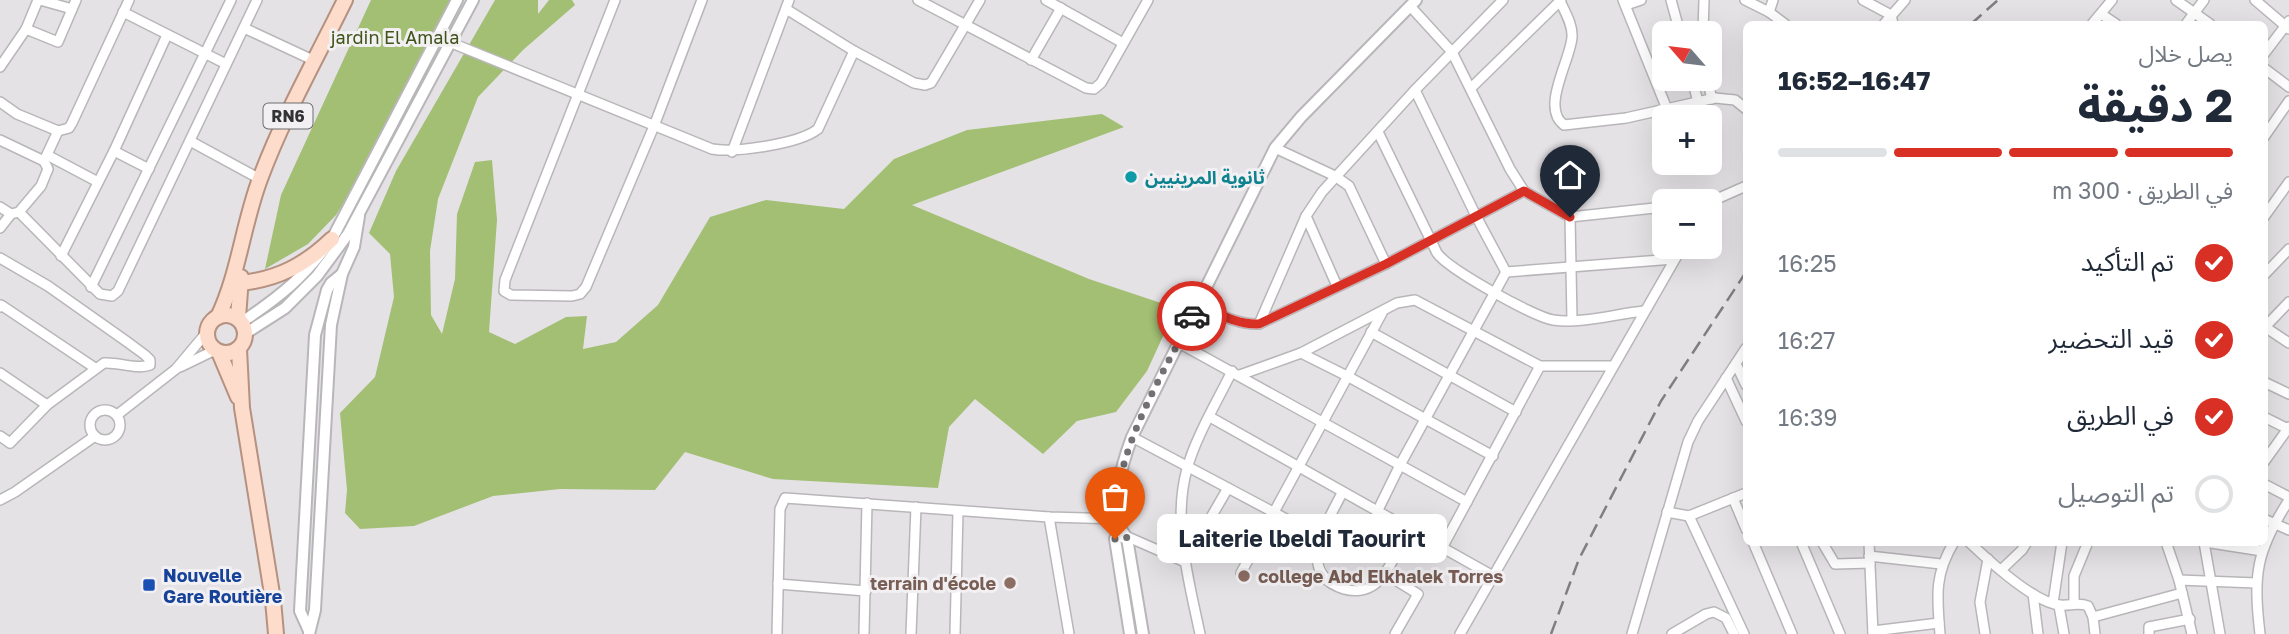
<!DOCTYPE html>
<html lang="ar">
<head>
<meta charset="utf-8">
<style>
  :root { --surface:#fff; --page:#f6f6f7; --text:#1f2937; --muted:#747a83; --line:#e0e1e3; --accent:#d93025 }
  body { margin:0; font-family:"Golos Text","Noto Sans Arabic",sans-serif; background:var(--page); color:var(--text); direction:rtl; height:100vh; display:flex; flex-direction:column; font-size:26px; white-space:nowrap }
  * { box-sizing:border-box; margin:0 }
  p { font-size:23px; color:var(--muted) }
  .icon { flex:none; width:38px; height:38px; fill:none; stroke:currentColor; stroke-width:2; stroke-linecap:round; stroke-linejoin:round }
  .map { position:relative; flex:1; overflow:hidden; direction:ltr }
  .sheet { position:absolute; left:1743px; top:21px; width:525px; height:525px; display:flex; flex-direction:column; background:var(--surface); border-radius:10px; box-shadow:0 7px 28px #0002; direction:rtl }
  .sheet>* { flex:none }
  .needle { width:46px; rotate:298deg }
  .controls { position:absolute; left:1652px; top:21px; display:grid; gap:14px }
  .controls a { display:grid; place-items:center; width:70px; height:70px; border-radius:10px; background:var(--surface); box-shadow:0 7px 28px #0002; font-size:35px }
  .pin { position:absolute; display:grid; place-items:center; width:60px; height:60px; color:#fff; margin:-72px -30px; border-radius:50% 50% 50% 0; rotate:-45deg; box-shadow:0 0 7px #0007 }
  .pin .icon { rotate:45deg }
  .courier { position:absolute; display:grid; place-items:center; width:70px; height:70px; margin:-35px; border:5px solid #d93025; border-radius:50%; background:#fff; color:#222; box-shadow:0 2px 9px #0007 }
  .bubble { position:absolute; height:49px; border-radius:10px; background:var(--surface); box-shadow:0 7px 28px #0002; font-size:23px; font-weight:700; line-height:49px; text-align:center; direction:rtl }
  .overview em { font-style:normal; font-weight:700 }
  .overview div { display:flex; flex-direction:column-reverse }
  .overview { display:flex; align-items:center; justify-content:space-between; height:119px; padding:0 35px }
  h1 { font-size:46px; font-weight:700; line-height:52px }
  .bar { display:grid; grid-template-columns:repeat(4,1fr); gap:10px 7px; align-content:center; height:84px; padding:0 35px }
  .bar i { height:9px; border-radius:5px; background:var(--line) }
  .bar .current { background:var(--accent) }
  .bar p { grid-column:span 4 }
  ol { padding:0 35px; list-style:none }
  li { display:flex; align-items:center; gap:21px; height:77px }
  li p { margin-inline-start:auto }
  li .icon { padding:7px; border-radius:50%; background:var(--accent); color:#fff; stroke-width:4 }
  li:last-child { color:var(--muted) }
  li i { width:38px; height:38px; border:4px solid var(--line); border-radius:50% }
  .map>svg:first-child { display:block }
</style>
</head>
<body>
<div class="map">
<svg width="2289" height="634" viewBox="0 0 2289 634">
  <rect width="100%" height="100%" fill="#e5e2e6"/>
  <g fill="#a2bf74">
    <path d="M371,0H456L364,171L336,215L308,244L265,269L281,195Z"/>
    <path d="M495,0H538V14L549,0H572L575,5L523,50L478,97L438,199L430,251L431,315L442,334L455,279L457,214L475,162L492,160L497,220L489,332L515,344L566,317L587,316L583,349L616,342L658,305L710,217L766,200L844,209L894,159L967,130L1102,114L1124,127L912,205L1089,279L1176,308L1147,371L1116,412L1077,421L1043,454L975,399L949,427L938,488L773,479L685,452L655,490L560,489L493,496L414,526L360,529L345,513L347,490L340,413L375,377L394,297L390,254L369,233L396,171Z"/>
  </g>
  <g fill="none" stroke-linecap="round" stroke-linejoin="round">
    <g stroke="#b9b6ba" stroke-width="12">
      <g id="minor">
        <path d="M40,0L72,9"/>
        <path d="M615,0L505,280L504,291L511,295L572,296L580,294L586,287L654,126L702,0"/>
        <path d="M918,0L1086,88L1094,89L1101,83L1148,0"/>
        <path d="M1046,0L1123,43"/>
        <path d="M1623,0L1667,109"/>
        <path d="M1671,0L1680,33"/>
        <path d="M1745,0L1769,12L1785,24"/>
        <path d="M1863,0L1891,15L1893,24"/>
        <path d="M2176,0L2210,24"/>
        <path d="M2255,0L2289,29"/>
        <path d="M1560,1C1565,12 1573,25 1572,37C1571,59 1540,108 1564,125L1626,118L1715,98L1735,100L1746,109"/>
        <path d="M1626,5L1641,0"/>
        <path d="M1410,6L1452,52L1510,169L1524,191L1570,217L1664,207"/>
        <path d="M786,9L854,51L914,83L925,85L931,83L937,73L980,0"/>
        <path d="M123,12L226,64"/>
        <path d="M1769,12L1773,0"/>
        <path d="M2101,14L2116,24"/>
        <path d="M1884,24L1905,0"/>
        <path d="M2092,24L2112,0"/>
        <path d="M2186,24L2204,0"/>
        <path d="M244,28L315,61"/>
        <path d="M26,29L58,42L76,0"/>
        <path d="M1703,33L1704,0"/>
        <path d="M437,37L712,149C735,153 799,144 818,129L854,51"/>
        <path d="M2264,54L2289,21"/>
        <path d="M1031,60L1061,8"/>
        <path d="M0,67L26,29L38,0"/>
        <path d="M2264,68L2289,87"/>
        <path d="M1692,79L1698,102"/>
        <path d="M1707,79L1712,99"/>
        <path d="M1471,88L1561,0"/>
        <path d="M1415,90L1476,216L1506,272"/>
        <path d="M0,102L17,114L58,131"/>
        <path d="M1378,132L1437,253C1448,269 1534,317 1553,320C1582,324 1615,314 1644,311"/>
        <path d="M2264,137L2289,101"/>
        <path d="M0,140L44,161"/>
        <path d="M190,141L260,179"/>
        <path d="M1275,148L1335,176L1349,186L1386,264"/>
        <path d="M114,151L149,169"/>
        <path d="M732,152L789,0"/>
        <path d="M47,155L98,182"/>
        <path d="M1710,202L1746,186"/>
        <path d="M0,207L11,214"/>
        <path d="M19,212L100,294L112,296L118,291L257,0"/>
        <path d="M1306,216L1337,286"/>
        <path d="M1570,217L1572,320"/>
        <path d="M2264,217L2289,182"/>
        <path d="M0,228L11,214L19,212L41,186L48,169L44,161L58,131L69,128L72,123L129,0"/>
        <path d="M61,256L114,151L167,35"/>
        <path d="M0,258L48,286L126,341L145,355L150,360V365C138,370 119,362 104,363L47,405L10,443L0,436"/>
        <path d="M1506,272L1674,259"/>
        <path d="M2264,275L2289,249"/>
        <path d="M91,287L231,0"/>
        <path d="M1198,304C1218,313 1236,325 1259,324L1386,264L1524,191"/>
        <path d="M0,307L1,305L95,368"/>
        <path d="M1259,324L1306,216L1322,192L1415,90L1503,0"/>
        <path d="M2265,327L2289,343"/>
        <path d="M2264,328L2289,302"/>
        <path d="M1371,332L1516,412"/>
        <path d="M1179,343L1467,502"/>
        <path d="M1301,353L1347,376L1493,456"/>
        <path d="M1736,364L1746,385"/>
        <path d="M180,367L215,350"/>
        <path d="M0,373L47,405"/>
        <path d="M1240,375L1301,353L1397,303L1415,300L1540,366H1613"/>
        <path d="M1726,378L1746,421"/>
        <path d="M2264,382L2289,394"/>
        <circle cx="105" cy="425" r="15"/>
        <path d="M117,415L176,369L207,332"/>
        <path d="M1210,417L1493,576"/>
        <path d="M2264,417L2288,429"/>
        <path d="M1132,437L1320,537"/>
        <path d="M2264,462L2289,427"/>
        <path d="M2264,484L2289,497"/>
        <path d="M1342,493C1327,523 1294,573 1344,589C1354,592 1366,591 1375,584C1390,572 1399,546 1408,529"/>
        <path d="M1733,498L1746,529"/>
        <path d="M0,500L15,492L95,436"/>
        <path d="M1377,512L1400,465L1506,272"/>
        <path d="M1667,512L1689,516L1746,493"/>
        <path d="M1689,516L1744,634"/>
        <path d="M1049,517L1069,634"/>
        <path d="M2264,519L2289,530"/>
        <path d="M1123,538L1128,537L1185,562L1228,488"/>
        <path d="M1753,542L1792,634"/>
        <path d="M1801,542L1840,634"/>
        <path d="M1822,542L1835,564L1870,563"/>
        <path d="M1869,542L1873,634"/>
        <path d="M1969,542C1988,560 2035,603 2060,605C2070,606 2078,602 2088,606L2093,617L2095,634"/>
        <path d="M2166,542L2179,580L2192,634"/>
        <path d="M2204,542L2220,634"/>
        <path d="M2205,542L2262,551"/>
        <path d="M1442,548L1540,366"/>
        <path d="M1869,556L1941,564"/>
        <path d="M2001,570L2022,550L2027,542"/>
        <path d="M1241,573L1382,313"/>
        <path d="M1384,573L1418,594L1395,634"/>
        <path d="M2179,580L2256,583"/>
        <path d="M778,584L866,591"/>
        <path d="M2033,594L2038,634"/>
        <path d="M2053,603L2062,542"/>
        <path d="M2074,604V576L2088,542"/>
        <path d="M2059,606L2064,634"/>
        <path d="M2093,617L2182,593"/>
        <path d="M1873,631L1939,623"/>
        <path d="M777,634L780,509L785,498L1049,517L1120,519"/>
        <path d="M864,634L867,503"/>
        <path d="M911,634L916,507"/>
        <path d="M955,634L958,511"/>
        <path d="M1200,634C1189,581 1172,522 1187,469C1195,438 1218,400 1232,371"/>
        <path d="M1460,634L1682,247"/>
        <path d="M1632,634L1688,442L1698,421L1746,348"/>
        <path d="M1672,634L1706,614L1714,612L1726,618L1734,634"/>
        <path d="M1940,634C1937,597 1934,575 1954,542"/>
        <path d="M1985,634L1980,602L1988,559"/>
        <path d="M2149,634V627L2190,619"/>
        <path d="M2260,634C2253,574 2256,551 2289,500"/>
      </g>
    </g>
    <g stroke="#b9b6ba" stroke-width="14">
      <g id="tertiary">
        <path d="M242,322C282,295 303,278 332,239L457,0"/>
        <path d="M246,333L285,308L317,276L348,234L473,0"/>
        <path d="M1120,528L1127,538L1143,634"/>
        <path d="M309,631L300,611L315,335L327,290L331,283L342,274"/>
        <path d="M309,634L315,610L331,325L342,274L354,247L359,216"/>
        <path d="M1130,634L1115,539C1123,522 1118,504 1119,485C1121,468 1126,453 1132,437L1275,148L1301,117L1416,0"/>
      </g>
    </g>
    <g stroke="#b69180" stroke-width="18">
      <g id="primary">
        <path d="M241,283C278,279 305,265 332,239"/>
        <circle cx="226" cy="334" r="19"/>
        <path d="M218,317C239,273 243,224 260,179C283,117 316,59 345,0"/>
        <path d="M238,318L241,277"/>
        <path d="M239,349L242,408L273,600L276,634"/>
        <path d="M219,352L238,397"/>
      </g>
    </g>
    <use href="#minor" stroke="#fff" stroke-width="9"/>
    <use href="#tertiary" stroke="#fff" stroke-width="10"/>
    <use href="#primary" stroke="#fddccb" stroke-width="14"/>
    <g stroke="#807e80" stroke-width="2.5" stroke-dasharray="14 7" stroke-linecap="butt">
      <path d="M1971,24L1998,0"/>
      <path d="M1551,634L1579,559L1661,401L1746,272"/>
    </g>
  </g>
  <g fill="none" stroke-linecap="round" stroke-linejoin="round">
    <path stroke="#727072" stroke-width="7" stroke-dasharray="0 12.6" d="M1115,539L1127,538C1092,485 1168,366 1192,316"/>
    <path stroke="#d93025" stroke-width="9" d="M1192,316L1198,304C1218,313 1236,325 1259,324L1386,264L1524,191L1570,217"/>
  </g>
  <circle fill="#0f9aa8" stroke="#f2f0f3" stroke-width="2.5" cx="1131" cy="177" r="7"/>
  <g fill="#8d6e63" stroke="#f2f0f3" stroke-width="2.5">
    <circle cx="1244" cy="576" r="7"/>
    <circle cx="1010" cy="583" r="7"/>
  </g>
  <rect fill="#1a4fb4" stroke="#f2f0f3" stroke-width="2.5" x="142" y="578" width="14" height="14" rx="3.5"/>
  <g text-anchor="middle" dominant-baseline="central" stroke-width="6" stroke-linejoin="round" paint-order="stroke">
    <rect fill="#f2f0f3" stroke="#6d6c6d" stroke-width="2" x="263.5" y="103.5" width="49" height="25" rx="5"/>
    <g font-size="16" font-weight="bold" fill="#343334">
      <text x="288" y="116">RN6</text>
    </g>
    <g font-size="18" fill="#405419" stroke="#f2f0f3">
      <text x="395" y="37">jardin El Amala</text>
    </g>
    <g font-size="18" font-weight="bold" fill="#0d838f" stroke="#f2f0f3" text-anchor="start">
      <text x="1145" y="177">ثانوية المرينيين</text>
    </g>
    <g font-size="18" font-weight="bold" fill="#164399" stroke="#f2f0f3" text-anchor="start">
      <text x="163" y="575">Nouvelle<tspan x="163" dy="21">Gare Routière</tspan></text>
    </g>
    <g font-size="18" font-weight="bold" fill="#785e54" stroke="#f2f0f3" text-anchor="start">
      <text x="1258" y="576">college Abd Elkhalek Torres</text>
      <text x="996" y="583" text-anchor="end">terrain d'école</text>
    </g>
  </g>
</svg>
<div class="controls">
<a><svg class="needle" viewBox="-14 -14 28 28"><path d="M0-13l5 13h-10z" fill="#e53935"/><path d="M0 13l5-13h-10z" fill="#747a83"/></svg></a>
<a>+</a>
<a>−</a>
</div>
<div class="pin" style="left:1115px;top:539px;background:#ea580c"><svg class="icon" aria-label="bag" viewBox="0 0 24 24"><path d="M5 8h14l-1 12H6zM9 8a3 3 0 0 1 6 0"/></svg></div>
<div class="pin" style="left:1570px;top:217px;background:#1f2937"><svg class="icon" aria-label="home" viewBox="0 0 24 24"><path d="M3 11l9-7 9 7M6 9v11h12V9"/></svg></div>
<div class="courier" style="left:1192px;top:316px"><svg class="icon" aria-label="car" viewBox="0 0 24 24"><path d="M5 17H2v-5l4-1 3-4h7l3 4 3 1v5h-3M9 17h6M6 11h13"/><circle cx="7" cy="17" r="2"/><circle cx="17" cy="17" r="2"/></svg></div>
<div class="bubble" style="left:1157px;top:514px;width:290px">Laiterie lbeldi Taourirt</div>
<section class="sheet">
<div class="overview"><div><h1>2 دقيقة</h1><p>يصل خلال</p></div><em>16:47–16:52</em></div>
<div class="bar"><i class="current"></i><i class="current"></i><i class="current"></i><i></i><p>في الطريق · 300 m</p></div>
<ol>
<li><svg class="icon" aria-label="check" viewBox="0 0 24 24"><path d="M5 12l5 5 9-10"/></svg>تم التأكيد<p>16:25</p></li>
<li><svg class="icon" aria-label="check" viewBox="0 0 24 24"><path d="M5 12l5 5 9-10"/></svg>قيد التحضير<p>16:27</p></li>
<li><svg class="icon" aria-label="check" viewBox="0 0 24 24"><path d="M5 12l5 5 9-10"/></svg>في الطريق<p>16:39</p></li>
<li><i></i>تم التوصيل</li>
</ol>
</section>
</div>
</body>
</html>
